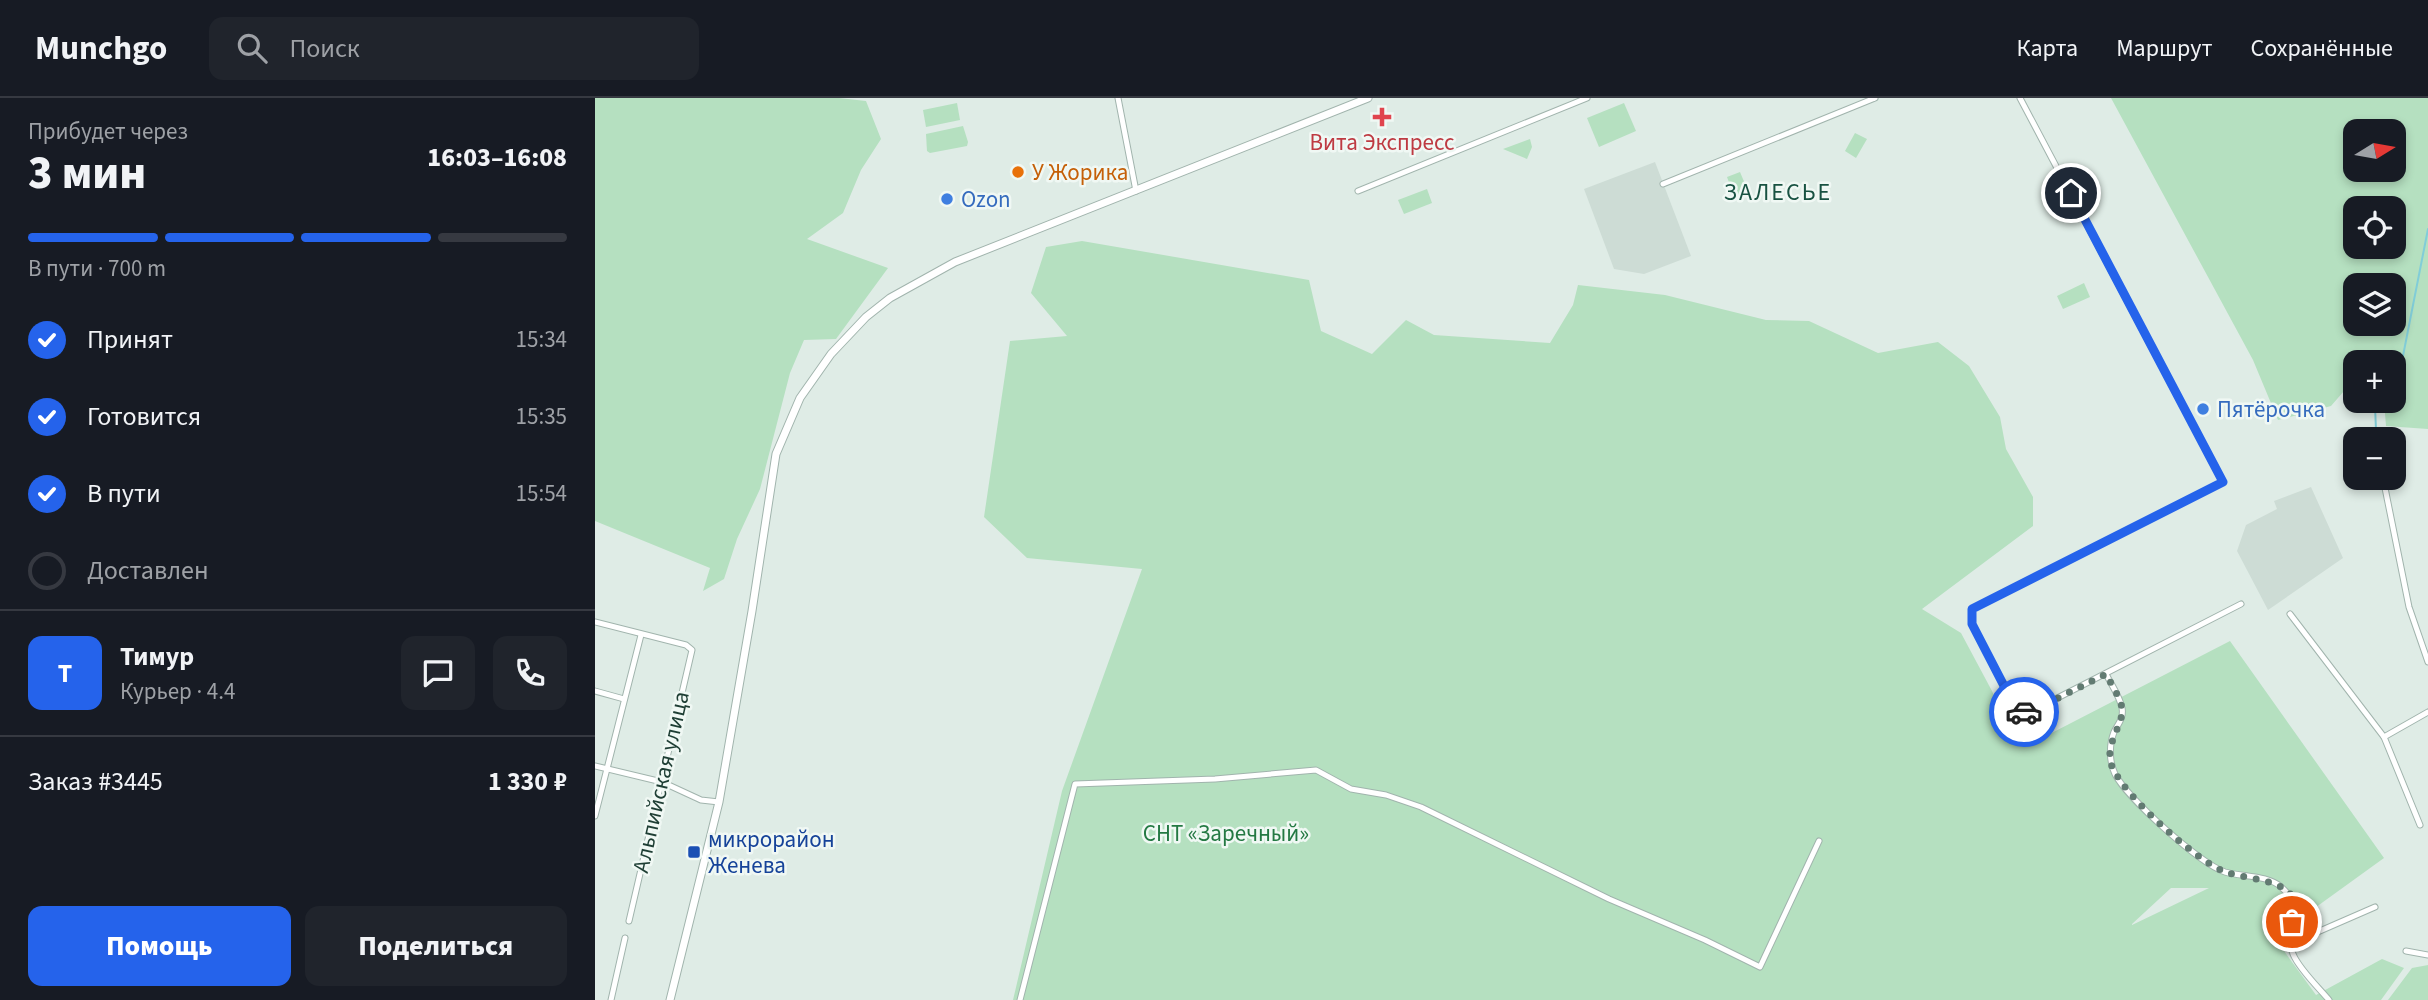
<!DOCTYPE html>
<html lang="ru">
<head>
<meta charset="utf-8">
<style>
  :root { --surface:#171b24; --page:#20242c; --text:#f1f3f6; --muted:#9ea1a6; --line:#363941; --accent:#2563eb }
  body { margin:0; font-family:"Source Sans 3",sans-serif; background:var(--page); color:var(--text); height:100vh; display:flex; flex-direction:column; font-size:26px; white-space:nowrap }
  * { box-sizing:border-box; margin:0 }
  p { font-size:23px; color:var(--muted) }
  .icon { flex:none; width:38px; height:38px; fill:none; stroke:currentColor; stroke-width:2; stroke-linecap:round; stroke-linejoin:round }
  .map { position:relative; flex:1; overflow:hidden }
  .details { display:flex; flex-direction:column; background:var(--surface); width:595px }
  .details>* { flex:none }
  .needle { width:46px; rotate:79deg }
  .fabs { position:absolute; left:1748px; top:21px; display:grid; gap:14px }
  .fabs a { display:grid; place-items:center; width:63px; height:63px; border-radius:14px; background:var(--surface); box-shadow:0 4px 10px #0003; font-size:35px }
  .pin { position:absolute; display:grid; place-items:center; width:60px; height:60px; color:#fff; margin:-30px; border:4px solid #fff; border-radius:50%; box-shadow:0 2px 7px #0007 }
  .courier { position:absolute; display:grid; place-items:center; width:70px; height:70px; margin:-35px; border:5px solid #2563eb; border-radius:50%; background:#fff; color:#222; box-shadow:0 2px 9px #0007 }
  .headline em { font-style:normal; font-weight:800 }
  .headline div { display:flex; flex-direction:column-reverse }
  .headline { display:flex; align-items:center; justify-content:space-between; height:119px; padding:0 28px }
  h1 { font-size:46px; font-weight:800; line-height:52px }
  .bar { display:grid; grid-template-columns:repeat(4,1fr); gap:10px 7px; align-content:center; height:84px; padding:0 28px }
  .bar i { height:9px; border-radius:5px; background:var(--line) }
  .bar .on { background:var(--accent) }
  .bar p { grid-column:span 4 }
  .line { display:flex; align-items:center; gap:18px; padding:0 28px; border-top:2px solid var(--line) }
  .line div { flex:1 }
  .round { display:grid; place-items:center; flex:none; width:74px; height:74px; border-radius:14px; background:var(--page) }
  ol { padding:0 28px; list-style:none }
  li { display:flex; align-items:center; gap:21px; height:77px }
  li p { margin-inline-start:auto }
  li .icon { padding:7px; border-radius:50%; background:var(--accent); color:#fff; stroke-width:4 }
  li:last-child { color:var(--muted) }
  li i { width:38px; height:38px; border:4px solid var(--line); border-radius:50% }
  .button { display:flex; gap:14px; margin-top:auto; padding:14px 28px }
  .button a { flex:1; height:80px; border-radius:14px; background:var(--accent); color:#fff; font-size:28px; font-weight:800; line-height:80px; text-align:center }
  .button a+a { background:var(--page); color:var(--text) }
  header { display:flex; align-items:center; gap:42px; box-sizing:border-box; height:98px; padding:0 35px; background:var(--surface); border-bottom:2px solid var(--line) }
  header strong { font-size:33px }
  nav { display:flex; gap:38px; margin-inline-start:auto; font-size:24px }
  .search { width:490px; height:63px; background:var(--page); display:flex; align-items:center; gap:18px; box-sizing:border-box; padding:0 24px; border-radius:14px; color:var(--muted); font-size:26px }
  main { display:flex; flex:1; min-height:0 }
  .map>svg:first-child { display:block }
</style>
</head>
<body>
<header>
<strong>Munchgo</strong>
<div class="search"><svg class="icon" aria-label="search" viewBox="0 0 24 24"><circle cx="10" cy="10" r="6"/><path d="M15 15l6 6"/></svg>Поиск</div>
<nav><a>Карта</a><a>Маршрут</a><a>Сохранённые</a></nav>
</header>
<main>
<section class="details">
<div class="headline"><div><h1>3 мин</h1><p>Прибудет через</p></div><em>16:03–16:08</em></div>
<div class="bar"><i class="on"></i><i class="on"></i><i class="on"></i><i></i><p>В пути · 700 m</p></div>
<ol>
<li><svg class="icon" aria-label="check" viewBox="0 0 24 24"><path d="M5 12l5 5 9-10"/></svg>Принят<p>15:34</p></li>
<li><svg class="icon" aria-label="check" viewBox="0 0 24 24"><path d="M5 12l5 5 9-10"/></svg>Готовится<p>15:35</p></li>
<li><svg class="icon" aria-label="check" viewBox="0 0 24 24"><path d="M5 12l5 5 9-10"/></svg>В пути<p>15:54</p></li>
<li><i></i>Доставлен</li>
</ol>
<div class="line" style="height:126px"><b class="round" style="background:var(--accent);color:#fff">Т</b><div><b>Тимур</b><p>Курьер · 4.4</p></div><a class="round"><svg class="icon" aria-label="chat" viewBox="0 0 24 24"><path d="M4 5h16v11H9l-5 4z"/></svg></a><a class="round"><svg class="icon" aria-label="phone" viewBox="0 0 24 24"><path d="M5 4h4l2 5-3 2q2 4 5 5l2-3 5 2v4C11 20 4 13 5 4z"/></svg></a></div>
<div class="line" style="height:91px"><div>Заказ #3445</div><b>1 330 ₽</b></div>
<div class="button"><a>Помощь</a><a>Поделиться</a></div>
</section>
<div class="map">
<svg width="1833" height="902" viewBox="0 0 1833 902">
  <rect width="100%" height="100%" fill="#dfece6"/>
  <g fill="#cddcd5">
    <path d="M1060,64L1096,158L1049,176L1019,171L989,91Z"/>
    <path d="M1716,389L1748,460L1673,512L1642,453L1651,427L1682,411L1679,403Z"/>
  </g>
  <g fill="#b5e0c0" fill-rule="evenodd">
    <path d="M0,0H244L271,3L286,41L266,72L248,115L212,141L293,170L241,241L209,242L195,275L165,391L142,441L129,481L108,493L115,470L0,423Z"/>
    <path d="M1516,0H1833V331L1791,328L1789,303H1799V264H1760V286L1749,293L1736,308L1683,322L1658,262ZM1760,33H1799V72H1760ZM1760,110H1799V149H1760ZM1760,187H1799V226H1760Z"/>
    <path d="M362,5L365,22L331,29L328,12Z"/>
    <path d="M1029,5L1041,33L1004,49L992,20Z"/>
    <path d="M368,28L373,44L372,48L335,55L332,53L331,36Z"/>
    <path d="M1260,35L1272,41L1261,60L1250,53Z"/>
    <path d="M935,41L937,49L932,61L908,51Z"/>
    <path d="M1145,74L1153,93L1139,98L1132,79Z"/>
    <path d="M832,91L837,105L809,116L803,102Z"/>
    <path d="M487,143L714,182L726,233L777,256L811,222L839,237L955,245L978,207L983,187L1070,197L1171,222L1214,223L1283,255L1343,244L1374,268L1405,319L1411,351L1438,399V428L1327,511L1366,535L1397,593L1418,639L1447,640L1635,543L1789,760L1699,825L1686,817L1689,853L1721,897L1787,861L1809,870L1786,902H418L467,693L547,471L432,460L389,419L415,243L472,238L436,195L451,149ZM1576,790H1614L1537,827V826Z"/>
    <path d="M1489,185L1495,199L1468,211L1462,198Z"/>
    <path d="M1833,867V902H1793L1817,870Z"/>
  </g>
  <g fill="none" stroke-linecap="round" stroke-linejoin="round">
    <g stroke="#81cdd8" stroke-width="2">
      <path d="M1799,273L1807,263L1833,131"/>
      <path d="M1781,332L1780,308L1783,303"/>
    </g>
    <g stroke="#a1b4ad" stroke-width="7">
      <g id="minor">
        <path d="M523,0L541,93"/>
        <path d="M1425,0L1628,384L1377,511V526L1422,613L1433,615L1646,506"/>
        <path d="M1068,86L1280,0"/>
        <path d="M763,93L992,0"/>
        <path d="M1780,336L1781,341"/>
        <path d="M1788,380L1814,509L1833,564"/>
        <path d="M1695,516L1789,639L1825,727"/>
        <path d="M0,524L91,547L97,552L34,823"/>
        <path d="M1511,576C1516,586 1525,599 1527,610C1529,620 1523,626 1519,634C1514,647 1514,663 1520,676C1531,699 1605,766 1630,774C1647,779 1673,777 1686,789C1714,812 1686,829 1698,856C1704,871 1724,890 1734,902"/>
        <path d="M0,593L29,601"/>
        <path d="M1789,639L1833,614"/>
        <path d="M0,668L67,684L106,702L124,704"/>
        <path d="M0,718L46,537"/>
        <path d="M1695,846L1780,809"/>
        <path d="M1811,853L1833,857"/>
        <path d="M16,902L30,840"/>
        <path d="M425,902L480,686L620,681L721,672L756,691L791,697L826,709L1014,801L1110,842L1165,869L1224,743"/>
      </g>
    </g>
    <g stroke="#a1b4ad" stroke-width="9">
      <path id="tertiary" d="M75,902L124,704L157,513L181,356L205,300L236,256L271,219L295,200L360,164L773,0"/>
    </g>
    <use href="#minor" stroke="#fff" stroke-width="5"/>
    <use href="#tertiary" stroke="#fff" stroke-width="7"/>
  </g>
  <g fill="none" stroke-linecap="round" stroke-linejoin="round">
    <path stroke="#627b72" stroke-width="7" stroke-dasharray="0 12.6" d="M1429,614L1433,615L1511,576C1516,586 1525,599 1527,610C1529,624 1513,642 1515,661C1517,684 1573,735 1592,749C1602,757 1616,768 1628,773C1651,783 1715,779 1697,824"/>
    <path stroke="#2563eb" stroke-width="9" d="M1429,614L1422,613L1377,526V511L1628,384L1476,95"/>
  </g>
  <path fill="#e0444e" stroke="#f0f8f4" stroke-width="2.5" d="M783.5 8.5h7v7h7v7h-7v7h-7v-7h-7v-7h7z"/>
  <circle fill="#e8710a" stroke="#f0f8f4" stroke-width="2.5" cx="423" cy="74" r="7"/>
  <g fill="#3f7fe0" stroke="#f0f8f4" stroke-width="2.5">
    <circle cx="352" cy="101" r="7"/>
    <circle cx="1608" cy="311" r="7"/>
  </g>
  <rect fill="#1a4fb4" stroke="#f0f8f4" stroke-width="2.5" x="92" y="747" width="14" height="14" rx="3.5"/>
  <g text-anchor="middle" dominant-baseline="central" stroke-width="5" stroke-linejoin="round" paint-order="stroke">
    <g font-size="23" fill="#be3a42" stroke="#f0f8f4">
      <text x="787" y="44">Вита Экспресс</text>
    </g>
    <g font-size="23" fill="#c56008" stroke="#f0f8f4" text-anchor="start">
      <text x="437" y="74">У Жорика</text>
    </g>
    <g font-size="23" fill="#366cbe" stroke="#f0f8f4" text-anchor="start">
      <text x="366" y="101">Ozon</text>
      <text x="1622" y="311">Пятёрочка</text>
    </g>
    <g font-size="23" fill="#1e3e34" stroke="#f0f8f4">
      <text transform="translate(66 684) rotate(-77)">Альпийская улица</text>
    </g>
    <g font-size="23" fill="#247943" stroke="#f0f8f4">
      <text x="631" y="735">СНТ «Заречный»</text>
    </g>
    <g font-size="23" fill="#164399" stroke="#f0f8f4" text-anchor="start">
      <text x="113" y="741">микрорайон<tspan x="113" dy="26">Женева</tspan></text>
    </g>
    <g font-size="24" letter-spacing="2" fill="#185242" stroke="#f0f8f4">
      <text x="1183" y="94">ЗАЛЕСЬЕ</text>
    </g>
  </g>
</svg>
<div class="fabs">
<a><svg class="needle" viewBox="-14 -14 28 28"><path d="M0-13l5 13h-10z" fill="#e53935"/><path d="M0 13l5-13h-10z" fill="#9ea1a6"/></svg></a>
<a><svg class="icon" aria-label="locate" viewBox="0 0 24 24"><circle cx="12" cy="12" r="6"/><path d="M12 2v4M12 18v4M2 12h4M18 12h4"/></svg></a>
<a><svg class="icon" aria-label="layers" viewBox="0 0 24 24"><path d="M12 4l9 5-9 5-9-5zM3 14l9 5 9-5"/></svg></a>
<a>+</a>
<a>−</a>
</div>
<div class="pin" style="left:1697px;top:824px;background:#ea580c"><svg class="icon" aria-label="bag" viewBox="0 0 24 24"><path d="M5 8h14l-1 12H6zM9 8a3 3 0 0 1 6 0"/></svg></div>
<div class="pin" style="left:1476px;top:95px;background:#1f2937"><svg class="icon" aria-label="home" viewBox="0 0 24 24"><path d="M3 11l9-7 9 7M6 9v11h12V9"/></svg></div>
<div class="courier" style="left:1429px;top:614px"><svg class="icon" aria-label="car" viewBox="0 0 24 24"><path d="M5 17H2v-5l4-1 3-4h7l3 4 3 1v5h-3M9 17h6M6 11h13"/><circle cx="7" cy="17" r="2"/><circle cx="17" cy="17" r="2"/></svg></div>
</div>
</main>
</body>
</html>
